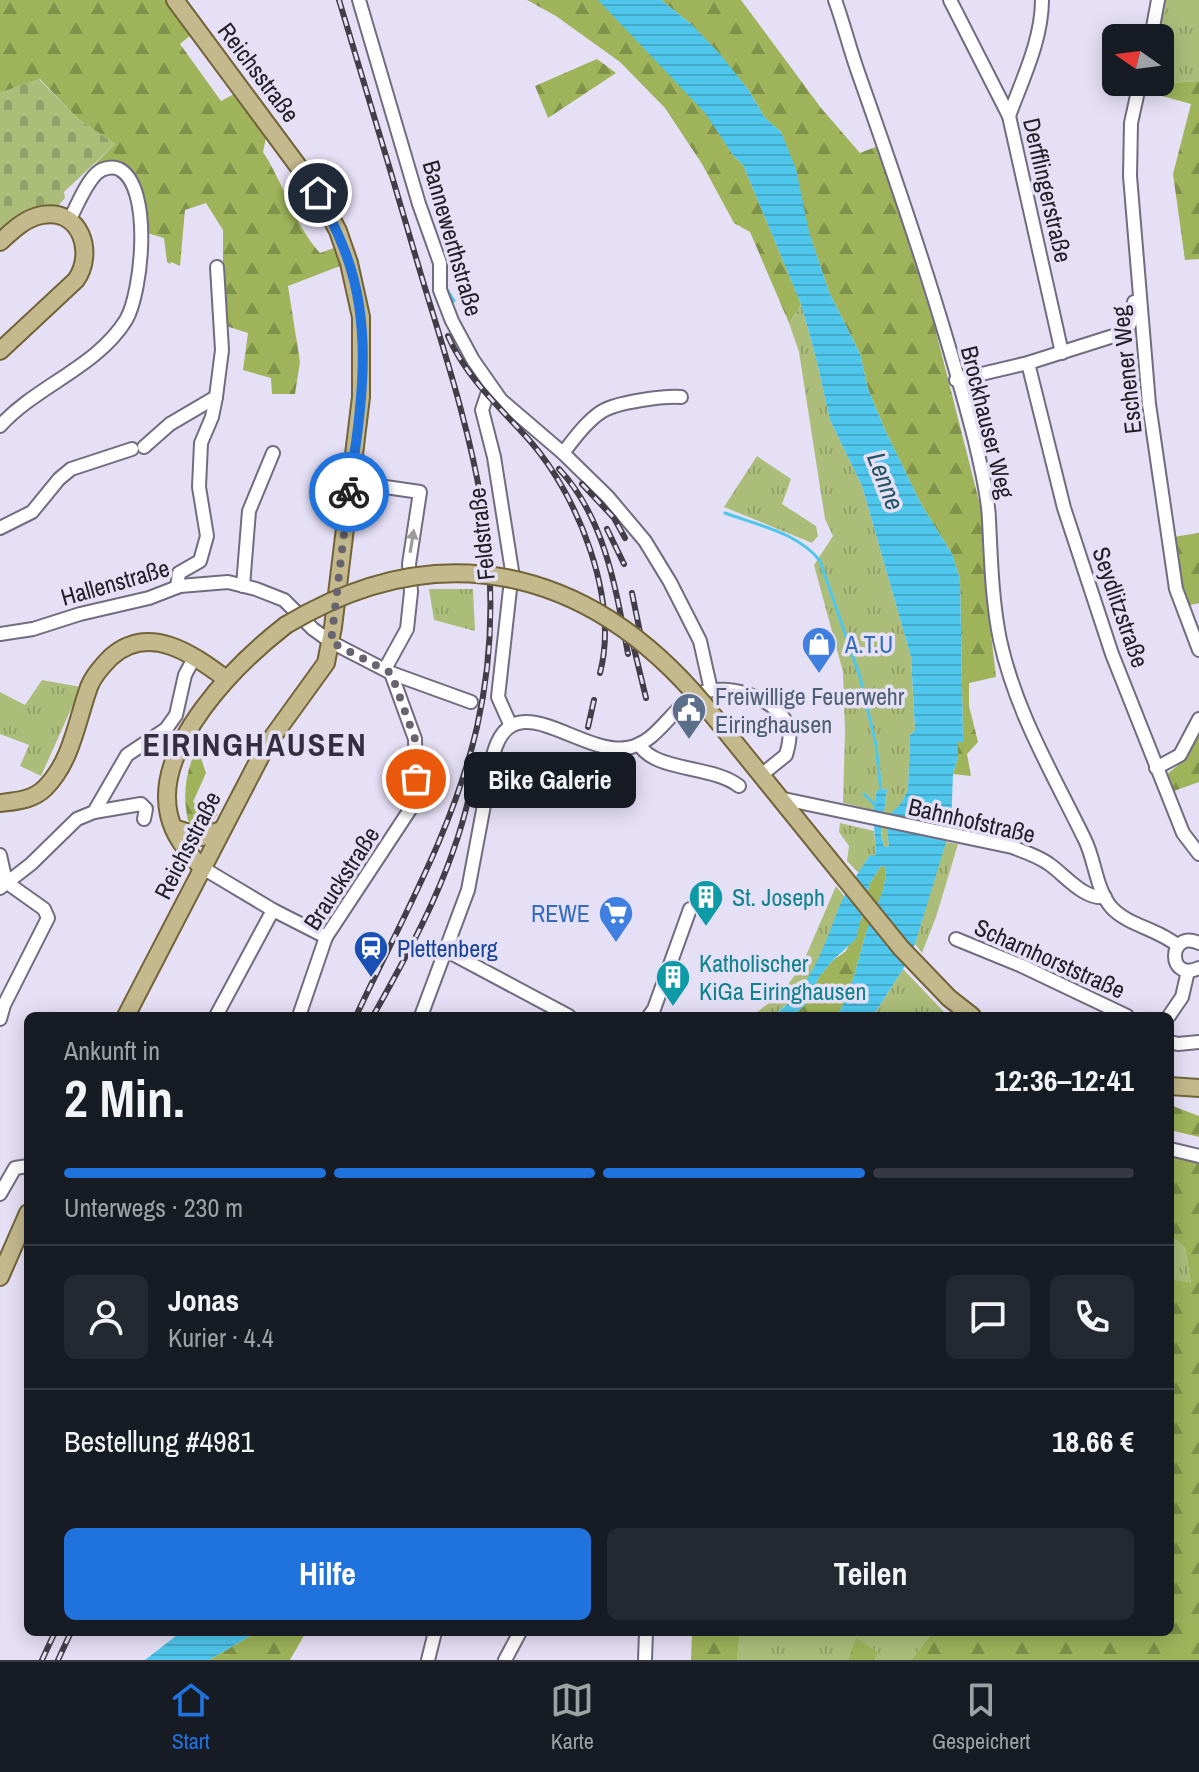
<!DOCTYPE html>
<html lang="de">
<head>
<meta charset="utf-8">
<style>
  :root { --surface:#171b24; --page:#242831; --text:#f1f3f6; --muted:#9ea1a6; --line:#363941; --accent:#2072dc }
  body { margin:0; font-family:"Archivo Narrow",sans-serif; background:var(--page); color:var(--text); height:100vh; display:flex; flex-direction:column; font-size:30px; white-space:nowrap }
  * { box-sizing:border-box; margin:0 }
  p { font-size:26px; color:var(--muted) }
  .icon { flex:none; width:44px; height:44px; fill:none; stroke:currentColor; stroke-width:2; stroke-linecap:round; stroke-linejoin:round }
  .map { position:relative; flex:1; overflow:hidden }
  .drawer { position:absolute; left:24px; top:1012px; width:1150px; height:624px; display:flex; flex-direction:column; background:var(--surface); border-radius:12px; box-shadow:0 4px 20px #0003 }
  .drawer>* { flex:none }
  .needle { width:52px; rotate:284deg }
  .tools { position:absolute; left:1102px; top:24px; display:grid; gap:16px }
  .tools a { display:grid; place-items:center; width:72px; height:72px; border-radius:12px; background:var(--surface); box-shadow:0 4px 20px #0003; font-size:40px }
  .pin { position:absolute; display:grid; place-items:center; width:68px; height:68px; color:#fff; margin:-34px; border:4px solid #fff; border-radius:50%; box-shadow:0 2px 8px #0007 }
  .courier { position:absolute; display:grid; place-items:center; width:80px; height:80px; margin:-40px; border:6px solid #2072dc; border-radius:50%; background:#fff; color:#222; box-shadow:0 2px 10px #0007 }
  .bubble { position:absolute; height:56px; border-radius:12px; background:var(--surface); box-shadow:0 4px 20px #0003; font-size:26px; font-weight:800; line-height:56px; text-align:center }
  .overview em { font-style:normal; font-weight:800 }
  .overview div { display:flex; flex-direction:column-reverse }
  .overview { display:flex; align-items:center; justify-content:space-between; height:136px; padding:0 40px }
  h1 { font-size:52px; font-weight:800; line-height:60px }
  .bar { display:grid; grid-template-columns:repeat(4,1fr); gap:12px 8px; align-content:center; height:96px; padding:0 40px }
  .bar i { height:10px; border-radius:6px; background:var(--line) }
  .bar .on { background:var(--accent) }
  .bar p { grid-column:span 4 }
  .line { display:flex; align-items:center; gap:20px; padding:0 40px; border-top:2px solid var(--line) }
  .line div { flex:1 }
  .round { display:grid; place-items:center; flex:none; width:84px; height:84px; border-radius:12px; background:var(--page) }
  .primary-button { display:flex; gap:16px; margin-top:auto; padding:16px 40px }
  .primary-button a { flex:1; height:92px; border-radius:12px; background:var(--accent); color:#fff; font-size:32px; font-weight:800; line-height:92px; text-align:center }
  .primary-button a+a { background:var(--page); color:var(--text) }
  .tab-bar { display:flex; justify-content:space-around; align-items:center; height:112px; border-top:2px solid var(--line); background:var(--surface); font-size:22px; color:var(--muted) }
  .tab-bar a { display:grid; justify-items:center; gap:4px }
  .tab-bar .on { color:var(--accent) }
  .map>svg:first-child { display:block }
</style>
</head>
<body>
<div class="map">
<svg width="1199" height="1660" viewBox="0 0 1199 1660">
  <defs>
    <pattern id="grass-tufts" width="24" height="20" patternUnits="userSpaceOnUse" patternTransform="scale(2)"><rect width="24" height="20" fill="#acbd7a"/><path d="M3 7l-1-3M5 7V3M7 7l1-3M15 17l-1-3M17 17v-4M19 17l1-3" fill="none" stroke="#94a26a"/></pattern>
    <pattern id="forest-firs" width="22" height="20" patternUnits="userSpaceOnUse" patternTransform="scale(2)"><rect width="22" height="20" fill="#9eb35a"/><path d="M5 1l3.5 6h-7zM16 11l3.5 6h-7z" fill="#80914a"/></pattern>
    <pattern id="cemetery-stones" width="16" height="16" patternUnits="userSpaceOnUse" patternTransform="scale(2)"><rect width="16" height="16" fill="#acbd7a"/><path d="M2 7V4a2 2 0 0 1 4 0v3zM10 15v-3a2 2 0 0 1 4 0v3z" fill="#94a26a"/></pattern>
    <pattern id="water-rules" width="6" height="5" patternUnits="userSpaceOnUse" patternTransform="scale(2)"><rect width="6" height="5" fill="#4fc6ec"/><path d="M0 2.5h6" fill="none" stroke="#45aaca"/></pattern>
  </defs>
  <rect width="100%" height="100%" fill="#e6e0f6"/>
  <g fill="url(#grass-tufts)">
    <path d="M1162,0H1199V81L1155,84L1147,92V82H1160L1158,38Z"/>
    <path d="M801,304L816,358L830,420L862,486L911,657L915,730L910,735L908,790L887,832L889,846L884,848L881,830L887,789L877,790L873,810L843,803L845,732L843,672L814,565L833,536L825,519L799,352L789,323Z"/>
    <path d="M757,456L791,479L782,504L816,526L818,536L812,543L724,507Z"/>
    <path d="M429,589H473L475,631L434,620Z"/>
    <path d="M42,680L81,687L41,776L20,766L29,745L0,734V692L25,705Z"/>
    <path d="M840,823L874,831L876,856H869L859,873L847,861L849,846L839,832Z"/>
    <path d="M945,842L958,844L936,917L922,953L915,944Z"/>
    <path d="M836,886L845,897L821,956L804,989L773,1016H752L782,993L802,965Z"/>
    <path d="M903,969L948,1016H873Z"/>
    <path d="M1170,1236L1185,1247L1191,1284L1170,1279Z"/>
    <path d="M740,1632H933L911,1660H875L878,1652L856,1639L848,1660H737Z"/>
  </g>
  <g fill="url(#forest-firs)">
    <path d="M0,0H166L192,34L180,44L221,101L236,93L267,133L263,152C284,184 294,224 320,253L334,248L340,266L288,286L300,362L295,394H272L271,378L243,370L248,333L223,325V230L206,203L185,210L180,266L171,262L170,264L167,262L164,238L147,233L138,182L109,162L92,167L115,144L78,119L40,79L0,93Z"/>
    <path d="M527,0H599L706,113L733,155L743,165L801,304L789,323L750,232L734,223L702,164L665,108L620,62L556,16Z"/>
    <path d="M661,0H741L821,108L860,153L878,146L934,324L983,517L986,592L996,677L969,683V706L978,742L967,754L971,776L953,774L958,757V742L963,741L960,579L952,554L921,504L885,430L868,389L860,354L829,292L809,233L781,132L765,118L747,88L691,24Z"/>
    <path d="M597,59L616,73L548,118L535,86Z"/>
    <path d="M1199,81V259L1185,260L1173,174L1191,104L1147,92L1155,84Z"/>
    <path d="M1199,533V603L1186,606L1173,537Z"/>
    <path d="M1199,732V782L1174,791L1166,775L1177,766Z"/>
    <path d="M197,746L206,773L193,802L218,814L206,830L188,821C182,792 186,773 197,746Z"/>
    <path d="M881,866L885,867C888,892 873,911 866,933C857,963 853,989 837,1016H793L806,1004L819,977L832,961L846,951L861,919L870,883Z"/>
    <path d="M1170,1105L1199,1116V1137L1170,1130Z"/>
    <path d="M1170,1157L1199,1162V1660H911L933,1632H1170V1279L1191,1283L1185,1247L1170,1236Z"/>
    <path d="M257,1632H306L290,1660H209Z"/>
    <path d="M692,1632H740L737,1660H691Z"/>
    <path d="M856,1638L878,1652L875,1660H848Z"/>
  </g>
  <path fill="url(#cemetery-stones)" d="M39,79L78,119L115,144L64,192L65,198L58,206C29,213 25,209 0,231V93Z"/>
  <g fill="url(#water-rules)">
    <path d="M598,0H661L691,24L719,53L747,88L765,118L781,132L796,169L809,232L829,292L860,354L868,389L885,430L921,504L952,554L960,579L963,742H958V757L953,774L951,826L915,944L903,969L873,1016H837C853,989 857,963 866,933C872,911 888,892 885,867L881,866L870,883L856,939L832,961L819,977L806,1004L793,1016H773C812,988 823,947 840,905C848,888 859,872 869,856L876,855L873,810L877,790L887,789L881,833L884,847L889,846L887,832L891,813L900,805L908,790L910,735L915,730L911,657L862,486L830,420L816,358L801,304L743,165L733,155L705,113Z"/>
    <path d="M181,1632H257L209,1660H145Z"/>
  </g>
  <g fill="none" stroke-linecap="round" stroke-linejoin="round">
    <g stroke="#4fc6ec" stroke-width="3">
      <path d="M445,286L454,301"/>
      <path d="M725,513C757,525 799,533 820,561L860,677L876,745L881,792"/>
      <path d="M864,794L875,805"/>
    </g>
    <g stroke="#716c7f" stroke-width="16">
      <g id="minor">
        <path d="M359,0L419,204L440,263V290L452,321L473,360L501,400L563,453L608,497L645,541L670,582L700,641L711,690"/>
        <path d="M835,0C844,25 850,50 859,75C901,194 942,314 974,437C980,463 988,493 989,520C991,560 992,601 1000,640C1016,713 1053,774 1085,840C1095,860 1096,889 1111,907C1128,926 1159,929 1178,946"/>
        <path d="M950,0L1009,116L1062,353"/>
        <path d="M1151,38L1158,0"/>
        <path d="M1140,82L1131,123L1130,176L1149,404L1176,589L1199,650"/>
        <path d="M1009,116C1022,80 1042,40 1042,0"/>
        <path d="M1028,363L1064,508L1112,654L1183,833L1199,854"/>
        <path d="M956,380L1028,363L1126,332L1134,315V302"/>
        <path d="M490,386L482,410L494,457L512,571L498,697L510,724"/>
        <path d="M0,426C36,386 97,367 126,320C142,293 153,186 119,169C112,166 103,168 97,173C85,184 77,206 69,221"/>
        <path d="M144,447L170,424L216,397"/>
        <path d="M563,453C574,439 586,422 601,412C616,402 663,396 681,397"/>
        <path d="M351,482L420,492L409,564L411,592L407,629L385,669"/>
        <path d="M0,528L32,512L59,479L71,469L132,449"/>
        <path d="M243,586L249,511L273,453"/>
        <path d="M177,587L179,573L200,561L207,536L199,487L201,443L212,417L216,397L222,350L217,267"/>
        <path d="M0,634L33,629L80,614L149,598L180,586L228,582L256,589L284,600L313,629L331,642L391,673L471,702"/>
        <path d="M639,744C654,772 713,765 739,786"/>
        <path d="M1156,768L1180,755L1199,719"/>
        <path d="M779,798L1012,847C1025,852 1038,856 1049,864C1065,875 1084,900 1105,897"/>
        <path d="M94,812L141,804L146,809L144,819"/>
        <path d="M0,855L6,882"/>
        <path d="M201,867L273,910L326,937"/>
        <path d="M0,888L31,864L77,819L94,812L127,755L166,729L176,715L185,675L194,658"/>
        <path d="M956,939L1022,966L1127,1016"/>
        <path d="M1199,943C1167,929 1167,983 1199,968"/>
        <path d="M447,951L569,1016"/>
        <path d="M216,1016L273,910"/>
        <path d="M299,1016L326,937L411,808L416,779L415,739L391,673"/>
        <path d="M421,1016L468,890L494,752C514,683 581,756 627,748C659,743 672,705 700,693C728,682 782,699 789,730C791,739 788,747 786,755L760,776"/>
        <path d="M649,1016L654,1009L690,909"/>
        <path d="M1169,1016L1182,997L1188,971"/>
        <path d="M0,1019L4,1005L48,918L44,909L6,882"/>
        <path d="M1170,1042L1178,1044L1199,1042"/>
        <path d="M1170,1149L1199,1156"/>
        <path d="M0,1194L15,1168L28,1166"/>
        <path d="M428,1660L435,1632"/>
        <path d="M505,1660L520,1632"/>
        <path d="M645,1660L646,1632"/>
      </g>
    </g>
    <g stroke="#726438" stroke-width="20">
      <g id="major">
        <path d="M0,242C12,231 25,218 42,215C81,208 95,253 76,280L0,351"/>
        <path d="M715,718L901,948L949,998L972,1016"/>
        <path d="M0,803C17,801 33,800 45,788C72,761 77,720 89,687C93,676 103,665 111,657C149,623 193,654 226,679"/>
        <path d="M174,828L202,837L221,830"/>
        <path d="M201,867C187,851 174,837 169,815C153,746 237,663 286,625"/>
        <path d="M126,1016L266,746L326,663L333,627L361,397V317L349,263L338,231L318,193L175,0"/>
        <path d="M1170,1086L1199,1088"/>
        <path d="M0,1277L28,1213"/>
      </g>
    </g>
    <use href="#minor" stroke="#fff" stroke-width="12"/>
    <use href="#major" stroke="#c4b88d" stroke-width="16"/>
    <g stroke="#413e48" stroke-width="6">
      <g id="rail">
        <path d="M339,0C367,93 395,185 422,278C469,432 514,564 477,727C454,829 400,922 356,1016"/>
        <path d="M448,336C467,379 500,407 530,441C579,497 619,600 600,673"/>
        <path d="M559,469C605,518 616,589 628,654"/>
        <path d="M582,484L614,518L625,538"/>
        <path d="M607,529L624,564"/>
        <path d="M632,593L643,647"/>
        <path d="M632,640L646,698"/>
        <path d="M588,727L594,700"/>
        <path d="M373,1016C416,940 457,864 473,778"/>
        <path d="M42,1660L55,1632"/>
        <path d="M58,1660L71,1632"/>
      </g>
    </g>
    <use href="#rail" stroke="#e6e0f6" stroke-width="3" stroke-dasharray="9" stroke-linecap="butt"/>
    <g stroke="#726438" stroke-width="20" stroke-linecap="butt">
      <path id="major-bridge" d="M286,625C449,527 602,574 715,718"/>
    </g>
    <use href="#major-bridge" stroke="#c4b88d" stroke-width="16"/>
  </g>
  <defs><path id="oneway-solid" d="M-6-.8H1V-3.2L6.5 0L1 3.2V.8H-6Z" transform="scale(2)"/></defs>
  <use fill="#9c9b9e" href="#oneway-solid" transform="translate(412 541) rotate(-81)"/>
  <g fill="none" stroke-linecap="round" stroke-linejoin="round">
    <path stroke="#67636f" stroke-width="8" stroke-dasharray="0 14.4" d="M349,492L331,642L391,673L415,739L416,779"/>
    <path stroke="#2072dc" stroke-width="10" d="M318,193C329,215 340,236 348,260C374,335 360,416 349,492"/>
  </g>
  <defs>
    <g id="shop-pin" transform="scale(1.8)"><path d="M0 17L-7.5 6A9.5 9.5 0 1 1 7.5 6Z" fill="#3f7fe0" stroke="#e6e0f6"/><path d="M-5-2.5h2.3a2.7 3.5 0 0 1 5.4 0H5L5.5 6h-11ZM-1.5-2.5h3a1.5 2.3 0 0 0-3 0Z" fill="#fff"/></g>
    <g id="civic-pin" transform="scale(1.8)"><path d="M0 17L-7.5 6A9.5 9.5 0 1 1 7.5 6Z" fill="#5c6f8a" stroke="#e6e0f6"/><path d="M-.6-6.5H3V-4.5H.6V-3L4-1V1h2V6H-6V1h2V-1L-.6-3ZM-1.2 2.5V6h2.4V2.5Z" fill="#fff"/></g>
    <g id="building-pin" transform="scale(1.8)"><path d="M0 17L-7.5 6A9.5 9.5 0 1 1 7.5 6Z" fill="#0f9aa8" stroke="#e6e0f6"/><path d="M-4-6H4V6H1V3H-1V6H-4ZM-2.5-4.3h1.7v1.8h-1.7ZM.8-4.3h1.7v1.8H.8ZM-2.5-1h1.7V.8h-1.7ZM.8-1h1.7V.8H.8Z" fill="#fff"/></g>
    <g id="supermarket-pin" transform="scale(1.8)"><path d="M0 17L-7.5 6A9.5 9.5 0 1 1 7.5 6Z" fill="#3f7fe0" stroke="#e6e0f6"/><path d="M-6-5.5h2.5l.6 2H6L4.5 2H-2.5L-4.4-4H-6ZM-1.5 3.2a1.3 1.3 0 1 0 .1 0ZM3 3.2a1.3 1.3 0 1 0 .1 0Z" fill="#fff"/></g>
    <g id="station-pin" transform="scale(1.8)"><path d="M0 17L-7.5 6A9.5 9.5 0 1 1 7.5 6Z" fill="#1a4fb4" stroke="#e6e0f6"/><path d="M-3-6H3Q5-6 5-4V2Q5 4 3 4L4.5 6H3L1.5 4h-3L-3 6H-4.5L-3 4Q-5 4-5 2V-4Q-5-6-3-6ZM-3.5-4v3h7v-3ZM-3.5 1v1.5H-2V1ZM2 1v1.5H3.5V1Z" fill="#fff"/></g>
  </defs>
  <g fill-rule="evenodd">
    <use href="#shop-pin" x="819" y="644"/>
    <use href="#civic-pin" x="689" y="710"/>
    <use href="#building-pin" x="706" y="897"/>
    <use href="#supermarket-pin" x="616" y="913"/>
    <use href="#station-pin" x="371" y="948"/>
    <use href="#building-pin" x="673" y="977"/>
  </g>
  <g text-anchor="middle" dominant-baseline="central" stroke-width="7" stroke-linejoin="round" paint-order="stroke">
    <g font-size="24" fill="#222027" stroke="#e6e0f6">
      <text transform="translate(259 72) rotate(53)">Reichsstraße</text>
      <text transform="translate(1048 190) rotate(77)">Derfflingerstraße</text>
      <text transform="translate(453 238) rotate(74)">Bannewerthstraße</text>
      <text transform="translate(1126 370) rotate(-96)">Eschener Weg</text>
      <text transform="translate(988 422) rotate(76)">Brockhauser Weg</text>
      <text transform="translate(481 534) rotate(-96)">Feldstraße</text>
      <text transform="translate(115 582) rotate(-16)">Hallenstraße</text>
      <text transform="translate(1121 607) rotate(71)">Seydlitzstraße</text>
      <text transform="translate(972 820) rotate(13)">Bahnhofstraße</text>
      <text transform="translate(187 845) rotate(-63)">Reichsstraße</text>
      <text transform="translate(341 878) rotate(-57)">Brauckstraße</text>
      <text transform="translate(1050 958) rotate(24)">Scharnhorststraße</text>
    </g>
    <g font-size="24" fill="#366cbe" stroke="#e6e0f6" text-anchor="start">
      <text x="845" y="644">A.T.U</text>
      <text x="590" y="913" text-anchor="end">REWE</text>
    </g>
    <g font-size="24" fill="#4e5e75" stroke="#e6e0f6" text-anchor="start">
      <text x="715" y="696">Freiwillige Feuerwehr<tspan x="715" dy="28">Eiringhausen</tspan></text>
    </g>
    <g font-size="24" fill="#0d838f" stroke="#e6e0f6" text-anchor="start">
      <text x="732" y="897">St. Joseph</text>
      <text x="699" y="963">Katholischer<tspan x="699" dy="28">KiGa Eiringhausen</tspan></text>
    </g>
    <g font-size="24" fill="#164399" stroke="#e6e0f6" text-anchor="start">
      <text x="397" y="948">Plettenberg</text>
    </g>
    <g font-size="26" font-style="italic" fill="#245666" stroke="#e6e0f6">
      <text transform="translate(886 481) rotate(69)">Lenne</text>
    </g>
    <g font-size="32" font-weight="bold" letter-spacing="2" fill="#342f40" stroke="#e6e0f6">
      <text x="255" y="744">EIRINGHAUSEN</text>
    </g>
  </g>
</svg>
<div class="tools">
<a><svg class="needle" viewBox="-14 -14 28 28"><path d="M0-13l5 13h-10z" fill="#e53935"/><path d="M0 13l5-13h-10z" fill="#9ea1a6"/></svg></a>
</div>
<div class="pin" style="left:416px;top:779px;background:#ea580c"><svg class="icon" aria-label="bag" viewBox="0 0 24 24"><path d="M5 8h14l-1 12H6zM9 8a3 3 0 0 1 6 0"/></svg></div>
<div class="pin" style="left:318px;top:193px;background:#1f2937"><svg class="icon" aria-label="home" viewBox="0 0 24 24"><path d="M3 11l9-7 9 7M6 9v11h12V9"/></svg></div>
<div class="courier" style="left:349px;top:492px"><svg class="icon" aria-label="bike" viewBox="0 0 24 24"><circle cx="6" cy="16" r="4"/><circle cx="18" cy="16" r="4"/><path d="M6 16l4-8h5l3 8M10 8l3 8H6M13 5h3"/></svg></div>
<div class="bubble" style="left:464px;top:752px;width:172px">Bike Galerie</div>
<section class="drawer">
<div class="overview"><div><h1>2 Min.</h1><p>Ankunft in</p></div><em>12:36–12:41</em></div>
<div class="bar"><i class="on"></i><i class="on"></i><i class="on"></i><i></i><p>Unterwegs · 230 m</p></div>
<div class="line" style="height:144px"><a class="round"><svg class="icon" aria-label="person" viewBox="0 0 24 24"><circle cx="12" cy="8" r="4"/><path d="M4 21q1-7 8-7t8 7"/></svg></a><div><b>Jonas</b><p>Kurier · 4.4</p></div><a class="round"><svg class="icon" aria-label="chat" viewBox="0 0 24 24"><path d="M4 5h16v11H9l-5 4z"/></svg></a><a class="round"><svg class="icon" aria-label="phone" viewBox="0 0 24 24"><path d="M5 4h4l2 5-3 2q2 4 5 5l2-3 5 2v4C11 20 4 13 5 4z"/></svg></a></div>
<div class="line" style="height:104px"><div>Bestellung #4981</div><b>18.66 €</b></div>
<div class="primary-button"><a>Hilfe</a><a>Teilen</a></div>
</section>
</div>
<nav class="tab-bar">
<a class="on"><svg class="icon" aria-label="home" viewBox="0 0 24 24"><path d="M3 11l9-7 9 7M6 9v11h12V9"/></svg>Start</a>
<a><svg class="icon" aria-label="map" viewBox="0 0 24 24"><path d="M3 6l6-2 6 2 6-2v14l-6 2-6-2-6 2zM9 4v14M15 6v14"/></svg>Karte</a>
<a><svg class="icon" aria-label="saved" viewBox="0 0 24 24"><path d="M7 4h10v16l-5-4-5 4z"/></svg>Gespeichert</a>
</nav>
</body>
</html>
